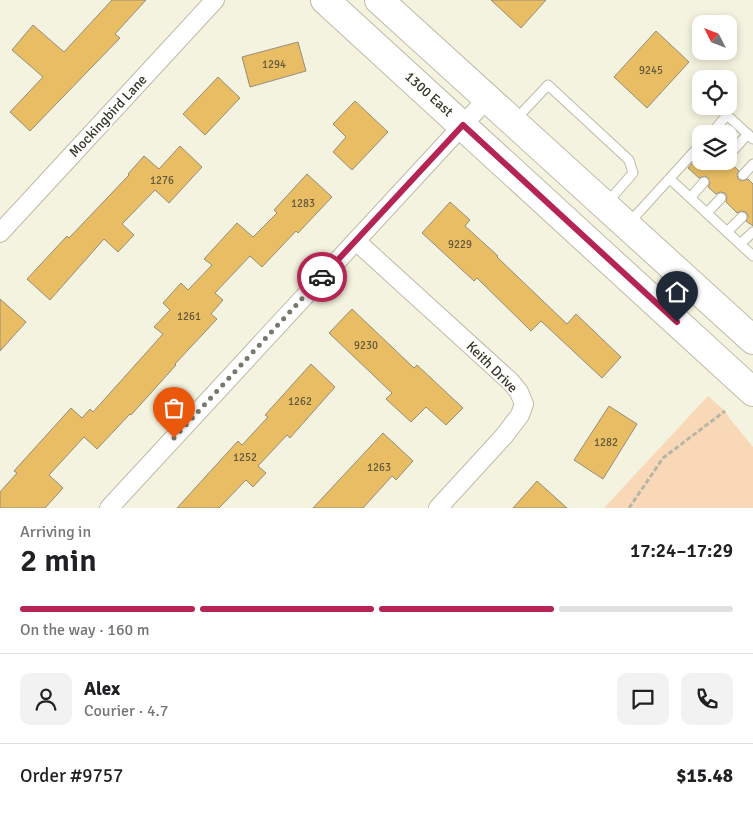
<!DOCTYPE html>
<html lang="en">
<head>
<meta charset="utf-8">
<style>
  :root { --surface:#fff; --page:#f2f2f2; --text:#202124; --muted:#757577; --line:#e0e0e0; --accent:#b52553 }
  body { margin:0; font-family:Signika,sans-serif; background:var(--page); color:var(--text); height:100vh; display:flex; flex-direction:column; font-size:19px; white-space:nowrap }
  * { box-sizing:border-box; margin:0 }
  p { font-size:16px; color:var(--muted) }
  .icon { flex:none; width:28px; height:28px; fill:none; stroke:currentColor; stroke-width:2; stroke-linecap:round; stroke-linejoin:round }
  .map { position:relative; height:508px; overflow:hidden }
  .panel { display:flex; flex-direction:column; background:var(--surface); flex:1 }
  .panel>* { flex:none }
  .needle { width:32px; rotate:312deg }
  .tools { position:absolute; left:692px; top:15px; display:grid; gap:10px }
  .tools a { display:grid; place-items:center; width:45px; height:45px; border-radius:10px; background:var(--surface); box-shadow:0 2px 8px #0003; font-size:25px }
  .pin { position:absolute; display:grid; place-items:center; width:42px; height:42px; color:#fff; margin:-51px -21px; border-radius:50% 50% 50% 0; rotate:-45deg; box-shadow:0 0 5px #0007 }
  .pin .icon { rotate:45deg }
  .courier { position:absolute; display:grid; place-items:center; width:50px; height:50px; margin:-25px; border:4px solid #b52553; border-radius:50%; background:#fff; color:#222; box-shadow:0 1px 6px #0007 }
  .head em { font-style:normal; font-weight:600 }
  .head div { display:flex; flex-direction:column-reverse }
  .head { display:flex; align-items:center; justify-content:space-between; height:85px; padding:0 20px }
  h1 { font-size:32px; font-weight:600; line-height:38px }
  .bar { display:grid; grid-template-columns:repeat(4,1fr); gap:8px 5px; align-content:center; height:60px; padding:0 20px }
  .bar i { height:6px; border-radius:4px; background:var(--line) }
  .bar .current { background:var(--accent) }
  .bar p { grid-column:span 4 }
  .line { display:flex; align-items:center; gap:12px; padding:0 20px; border-top:1px solid var(--line) }
  .line div { flex:1 }
  .round { display:grid; place-items:center; flex:none; width:52px; height:52px; border-radius:10px; background:var(--page) }
  .map>svg:first-child { display:block }
</style>
</head>
<body>
<div class="map">
<svg width="753" height="508" viewBox="0 0 753 508">
  <rect width="100%" height="100%" fill="#f4f3df"/>
  <path fill="#f9d8b8" d="M708,396L725,411L730,419L753,447V508H604Z"/>
  <g fill="#e8bd63" stroke="#958d7c">
    <path d="M112,0H146L115,34L120,38L30,131L10,112L43,77L12,50L33,25L64,52Z"/>
    <path d="M491,0H546L521,28Z"/>
    <path d="M656,31L689,62L647,108L614,77Z"/>
    <path d="M298,42L306,71L250,87L242,57Z"/>
    <path d="M218,77L240,98L205,135L183,114Z"/>
    <path d="M355,101L388,132L352,170L333,152L346,137L333,124Z"/>
    <path d="M180,146L202,167L169,203L155,190L122,224L134,235L118,252L104,239L50,300L27,279L67,236L69,238L129,175L128,174L144,156L159,169Z"/>
    <path d="M694,161H728L739,171L737,174L738,179L742,181L748,179L753,184V226L746,221L748,216L746,212L741,211L737,213L726,202L727,197L725,193L720,192L716,194L708,187L710,183L708,178L705,176L699,178L688,168Z"/>
    <path d="M307,174L332,197L298,233L296,231L262,267L250,256L215,293L223,300L211,314L217,319L175,364L176,365L131,415L130,414L97,449L84,437L49,475L63,488L45,508H0V492L17,473L14,471L71,408L82,418L90,409L93,412L163,334L154,327L170,310L163,303L181,283L188,290L212,265L204,259L237,223L253,237L277,213L274,210Z"/>
    <path d="M450,202L470,220L465,226L498,256L497,257L567,324L576,314L621,357L602,378L541,321L531,331L477,278L474,281L422,233Z"/>
    <path d="M0,299L26,322L0,351Z"/>
    <path d="M352,309L414,368L417,365L463,408L446,425L426,407L411,422L386,399L392,393L329,333Z"/>
    <path d="M311,364L335,387L290,438L287,435L258,466L266,473L253,487L246,480L219,508H177L238,441L242,445L268,417L265,415Z"/>
    <path d="M609,406L637,424L603,479L574,460Z"/>
    <path d="M383,433L413,461L396,480L392,476L363,508H313Z"/>
    <path d="M537,481L567,508H513Z"/>
  </g>
  <g fill="none" stroke-linecap="round" stroke-linejoin="round">
    <g stroke="#bdbba8" stroke-width="11">
      <g id="lane">
        <path d="M516,119L548,85L629,160L633,173L606,204"/>
        <path d="M711,134L727,115L753,139"/>
        <path d="M729,155L748,134"/>
        <path d="M743,175L753,164"/>
        <path d="M670,179L753,256"/>
        <path d="M691,197L704,182"/>
        <path d="M707,213L721,198"/>
        <path d="M629,223L701,144"/>
        <path d="M727,232L742,217"/>
        <path d="M740,244L753,232"/>
      </g>
    </g>
    <g stroke="#bdbba8" stroke-width="20">
      <g id="street">
        <path d="M0,233L215,0"/>
        <path d="M356,241L511,382L519,392L524,404L520,415L504,436L438,508"/>
        <path d="M109,508L487,99"/>
      </g>
    </g>
    <g stroke="#bdbba8" stroke-width="30">
      <g id="primary">
        <path d="M325,0L753,392"/>
        <path d="M379,0L753,340"/>
      </g>
    </g>
    <path stroke="#b7b6a6" stroke-width="3" stroke-dasharray="5 2.5" stroke-linecap="butt" d="M629,508L663,458L725,411"/>
    <use href="#lane" stroke="#fff" stroke-width="9"/>
    <use href="#street" stroke="#fff" stroke-width="18"/>
    <use href="#primary" stroke="#fff" stroke-width="28"/>
  </g>
  <g fill="none" stroke-linecap="round" stroke-linejoin="round">
    <path stroke="#78786c" stroke-width="5" stroke-dasharray="0 9" d="M174,438L322,277"/>
    <path stroke="#b52553" stroke-width="6" d="M322,277L463,125L677,322"/>
  </g>
  <g text-anchor="middle" dominant-baseline="central" stroke-width="4" stroke-linejoin="round" paint-order="stroke">
    <g font-size="11" fill="#62583b">
      <text x="274" y="64">1294</text>
      <text x="651" y="70">9245</text>
      <text x="162" y="180">1276</text>
      <text x="303" y="203">1283</text>
      <text x="460" y="244">9229</text>
      <text x="189" y="316">1261</text>
      <text x="366" y="345">9230</text>
      <text x="300" y="401">1262</text>
      <text x="606" y="442">1282</text>
      <text x="245" y="457">1252</text>
      <text x="379" y="467">1263</text>
    </g>
    <g font-size="14" fill="#36362e" stroke="#fffffb">
      <text transform="translate(429 94) rotate(42)">1300 East</text>
      <text transform="translate(108 116) rotate(-47)">Mockingbird Lane</text>
      <text transform="translate(492 367) rotate(45)">Keith Drive</text>
    </g>
  </g>
</svg>
<div class="tools">
<a><svg class="needle" viewBox="-14 -14 28 28"><path d="M0-13l5 13h-10z" fill="#e53935"/><path d="M0 13l5-13h-10z" fill="#757577"/></svg></a>
<a><svg class="icon" aria-label="locate" viewBox="0 0 24 24"><circle cx="12" cy="12" r="6"/><path d="M12 2v4M12 18v4M2 12h4M18 12h4"/></svg></a>
<a><svg class="icon" aria-label="layers" viewBox="0 0 24 24"><path d="M12 4l9 5-9 5-9-5zM3 14l9 5 9-5"/></svg></a>
</div>
<div class="pin" style="left:174px;top:438px;background:#ea580c"><svg class="icon" aria-label="bag" viewBox="0 0 24 24"><path d="M5 8h14l-1 12H6zM9 8a3 3 0 0 1 6 0"/></svg></div>
<div class="pin" style="left:677px;top:322px;background:#1f2937"><svg class="icon" aria-label="home" viewBox="0 0 24 24"><path d="M3 11l9-7 9 7M6 9v11h12V9"/></svg></div>
<div class="courier" style="left:322px;top:277px"><svg class="icon" aria-label="car" viewBox="0 0 24 24"><path d="M5 17H2v-5l4-1 3-4h7l3 4 3 1v5h-3M9 17h6M6 11h13"/><circle cx="7" cy="17" r="2"/><circle cx="17" cy="17" r="2"/></svg></div>
</div>
<section class="panel">
<div class="head"><div><h1>2 min</h1><p>Arriving in</p></div><em>17:24–17:29</em></div>
<div class="bar"><i class="current"></i><i class="current"></i><i class="current"></i><i></i><p>On the way · 160 m</p></div>
<div class="line" style="height:90px"><a class="round"><svg class="icon" aria-label="person" viewBox="0 0 24 24"><circle cx="12" cy="8" r="4"/><path d="M4 21q1-7 8-7t8 7"/></svg></a><div><b>Alex</b><p>Courier · 4.7</p></div><a class="round"><svg class="icon" aria-label="chat" viewBox="0 0 24 24"><path d="M4 5h16v11H9l-5 4z"/></svg></a><a class="round"><svg class="icon" aria-label="phone" viewBox="0 0 24 24"><path d="M5 4h4l2 5-3 2q2 4 5 5l2-3 5 2v4C11 20 4 13 5 4z"/></svg></a></div>
<div class="line" style="height:65px"><div>Order #9757</div><b>$15.48</b></div>
</section>
</body>
</html>
